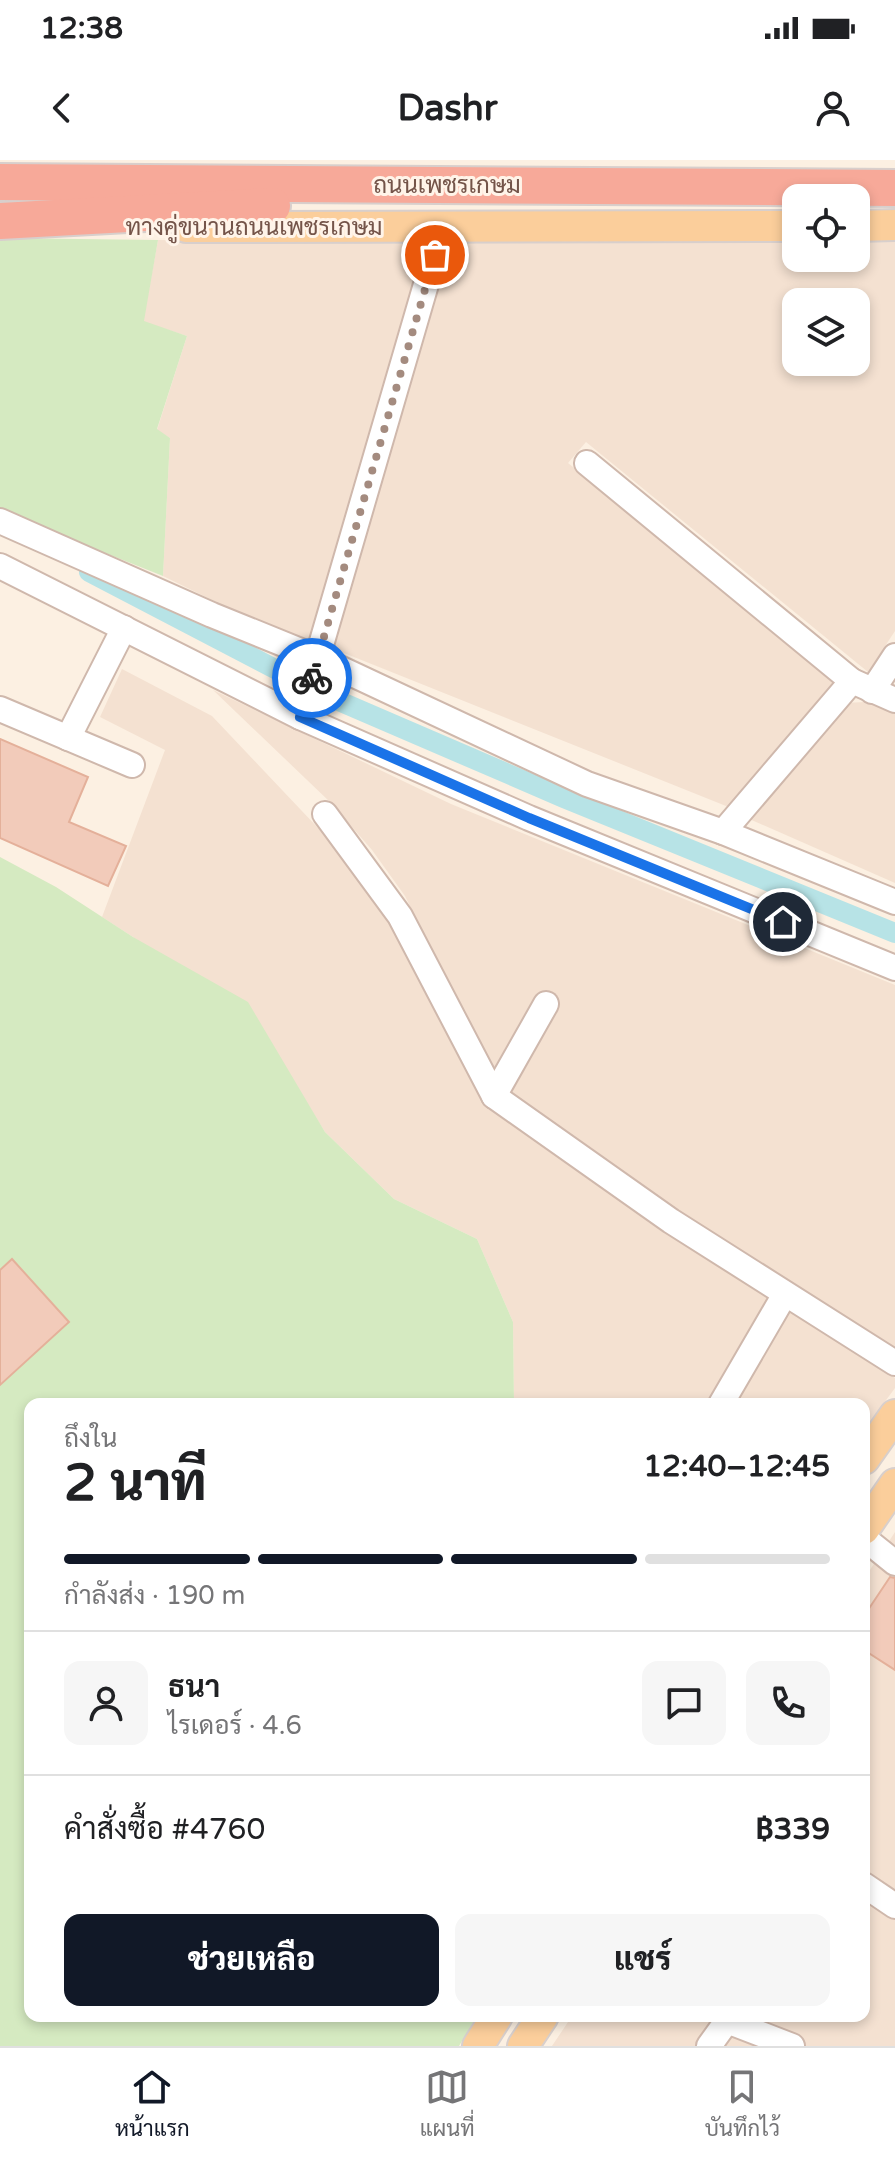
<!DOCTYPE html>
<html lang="th">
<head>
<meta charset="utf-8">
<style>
  :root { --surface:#fff; --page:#f6f6f6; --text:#202124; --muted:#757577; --line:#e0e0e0; --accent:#111827 }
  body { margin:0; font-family:"Varela Round",Sarabun,sans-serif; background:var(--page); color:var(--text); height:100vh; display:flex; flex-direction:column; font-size:30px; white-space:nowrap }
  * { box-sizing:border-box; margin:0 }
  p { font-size:26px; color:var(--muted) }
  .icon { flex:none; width:44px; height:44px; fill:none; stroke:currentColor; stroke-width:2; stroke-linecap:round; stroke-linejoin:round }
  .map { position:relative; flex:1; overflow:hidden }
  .details { position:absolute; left:24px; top:1238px; width:846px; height:624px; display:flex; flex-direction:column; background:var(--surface); border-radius:16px; box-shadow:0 4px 12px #0003 }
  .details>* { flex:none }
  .tools { position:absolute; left:782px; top:24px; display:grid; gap:16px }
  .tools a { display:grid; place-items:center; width:88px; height:88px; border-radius:16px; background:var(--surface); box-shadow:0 4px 12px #0003; font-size:40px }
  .pin { position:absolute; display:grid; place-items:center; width:68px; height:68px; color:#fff; margin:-34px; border:4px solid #fff; border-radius:50%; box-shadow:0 2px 8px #0007 }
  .courier { position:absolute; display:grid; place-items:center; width:80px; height:80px; margin:-40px; border:6px solid #1a73e8; border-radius:50%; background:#fff; color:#222; box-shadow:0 2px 10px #0007 }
  .headline em { font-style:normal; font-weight:800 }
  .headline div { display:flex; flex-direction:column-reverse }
  .headline { display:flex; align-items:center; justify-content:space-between; height:136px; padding:0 40px }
  h1 { font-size:52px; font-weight:800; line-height:60px }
  .bar { display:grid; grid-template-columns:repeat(4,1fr); gap:12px 8px; align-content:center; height:96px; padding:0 40px }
  .bar i { height:10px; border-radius:6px; background:var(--line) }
  .bar .on { background:var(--accent) }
  .bar p { grid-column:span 4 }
  .line { display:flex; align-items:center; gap:20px; padding:0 40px; border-top:2px solid var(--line) }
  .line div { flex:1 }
  .round { display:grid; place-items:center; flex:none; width:84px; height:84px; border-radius:16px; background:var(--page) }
  .button { display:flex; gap:16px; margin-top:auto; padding:16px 40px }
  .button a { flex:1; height:92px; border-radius:16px; background:var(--accent); color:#fff; font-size:32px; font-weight:800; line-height:92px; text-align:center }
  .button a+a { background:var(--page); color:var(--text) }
  .status { display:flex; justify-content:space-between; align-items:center; height:56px; padding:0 40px; background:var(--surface); direction:ltr }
  .status svg { height:22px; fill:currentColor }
  header { display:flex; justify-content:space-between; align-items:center; height:104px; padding:0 40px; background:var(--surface); font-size:36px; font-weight:800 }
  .tab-bar { display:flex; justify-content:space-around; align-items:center; height:112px; border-top:2px solid var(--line); background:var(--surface); font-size:22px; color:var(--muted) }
  .tab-bar a { display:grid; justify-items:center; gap:4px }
  .tab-bar .on { color:var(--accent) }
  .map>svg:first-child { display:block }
</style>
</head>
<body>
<div class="status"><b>12:38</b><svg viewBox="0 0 49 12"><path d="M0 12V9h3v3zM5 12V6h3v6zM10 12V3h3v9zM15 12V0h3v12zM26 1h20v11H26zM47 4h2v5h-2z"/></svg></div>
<header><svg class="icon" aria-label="back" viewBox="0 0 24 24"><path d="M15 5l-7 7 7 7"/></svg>Dashr<svg class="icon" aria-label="person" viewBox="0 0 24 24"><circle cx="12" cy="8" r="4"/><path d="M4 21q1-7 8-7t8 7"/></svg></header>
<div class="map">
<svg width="895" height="1886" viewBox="0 0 895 1886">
  <rect width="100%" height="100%" fill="#fcf0e2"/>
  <g fill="#f4e1d1" fill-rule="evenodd">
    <path d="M856,77H895V471L868,512L586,282L568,303L836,520L731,648L329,487L446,82L796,78V98H856ZM796,142H856V202H796Z"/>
    <path d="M158,80L428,84L312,489L163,416L170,278L157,270L187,176L143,162Z"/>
    <path d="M122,509L212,556L372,725L489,947L895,1218V1228L864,1270V1244H514L513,1162L477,1079L394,1039L325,972L293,920L133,777L102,757L165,590L100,557Z"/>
    <path d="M213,530L451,644L895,825V1192L672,1046L499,926L405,736L372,690L330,642Z"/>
    <path d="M866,542L895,554V723L747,658L842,543Z"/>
    <path d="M895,1372V1886H552L572,1856H864V1419Z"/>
  </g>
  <g fill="#d5eac1">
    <path d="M0,78L158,80L144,161L187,176L157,269L170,278L163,416L0,351Z"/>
    <path d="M0,697L56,727L133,777L248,842L325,972L394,1039L477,1079L513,1162L514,1244H30V1856H477L459,1886H0Z"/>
  </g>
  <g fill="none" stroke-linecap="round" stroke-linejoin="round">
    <path stroke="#b7e3e6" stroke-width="20" d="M89,412L325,535L564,638L895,773"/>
  </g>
  <g fill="#f2cbba" stroke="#e4b09a" stroke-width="2">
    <path d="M0,579L88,617L69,662L126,686L108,726L0,678Z"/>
    <path d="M12,1099L69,1162L0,1225V1110Z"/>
    <path d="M890,1417L895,1418V1510L864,1490V1456Z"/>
  </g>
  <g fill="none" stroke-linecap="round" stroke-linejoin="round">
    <g stroke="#cfb8ac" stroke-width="28">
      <g id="minor">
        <path d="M587,303L852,521"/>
        <path d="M0,361L212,455L318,498L587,624L723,672L895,742"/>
        <path d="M0,406L300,557L529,658L895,808"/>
        <path d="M872,531L895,496"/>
        <path d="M0,549L132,605"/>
        <path d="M300,557L443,66"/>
        <path d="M68,578L124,468"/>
        <path d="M325,654L400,756L494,936L671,1061L895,1203"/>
        <path d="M723,672L852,521L895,540"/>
        <path d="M494,936L546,844"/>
        <path d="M721,1244L785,1134"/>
        <path d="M864,1378L895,1403"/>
        <path d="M864,1725L895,1746"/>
        <path d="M709,1886L727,1861L792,1886"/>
      </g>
    </g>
    <g stroke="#d8cfcc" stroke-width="34">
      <g id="major">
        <path d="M856,66L895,65"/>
        <path d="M186,67L796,66"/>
        <path d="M864,1299L895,1255"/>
        <path d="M864,1369L895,1324"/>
        <path d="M478,1886L497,1856"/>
        <path d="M523,1886L543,1856"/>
      </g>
    </g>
    <g stroke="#d8cfcc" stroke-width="40">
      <g id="highway">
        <path d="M0,22L895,28"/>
        <path d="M0,61L272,46"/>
      </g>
    </g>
    <use href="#minor" stroke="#fff" stroke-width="24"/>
    <use href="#major" stroke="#fbce9b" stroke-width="30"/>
    <use href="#highway" stroke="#f7a999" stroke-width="36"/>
  </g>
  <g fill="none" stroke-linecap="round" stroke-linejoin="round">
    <path stroke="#a48b7f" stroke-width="8" stroke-dasharray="0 14.4" d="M312,518L435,95"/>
    <path stroke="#1a73e8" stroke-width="10" d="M312,518L300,557L529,658L783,762"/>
  </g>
  <g text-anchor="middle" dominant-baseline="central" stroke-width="6" stroke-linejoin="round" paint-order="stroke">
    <g font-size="24" fill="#745449" stroke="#fff4e9">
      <text x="447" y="25">ถนนเพชรเกษม</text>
      <text x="254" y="67">ทางคู่ขนานถนนเพชรเกษม</text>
    </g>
  </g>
</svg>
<div class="tools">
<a><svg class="icon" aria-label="locate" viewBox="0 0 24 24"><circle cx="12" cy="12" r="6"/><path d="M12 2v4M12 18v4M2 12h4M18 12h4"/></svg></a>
<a><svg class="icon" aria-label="layers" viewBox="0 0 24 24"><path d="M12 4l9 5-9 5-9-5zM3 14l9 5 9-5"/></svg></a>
</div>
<div class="pin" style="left:435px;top:95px;background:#ea580c"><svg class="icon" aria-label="bag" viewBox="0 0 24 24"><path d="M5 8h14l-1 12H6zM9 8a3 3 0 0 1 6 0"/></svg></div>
<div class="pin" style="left:783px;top:762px;background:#1f2937"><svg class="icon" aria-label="home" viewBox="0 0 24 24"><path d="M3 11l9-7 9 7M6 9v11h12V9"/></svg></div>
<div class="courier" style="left:312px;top:518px"><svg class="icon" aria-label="bike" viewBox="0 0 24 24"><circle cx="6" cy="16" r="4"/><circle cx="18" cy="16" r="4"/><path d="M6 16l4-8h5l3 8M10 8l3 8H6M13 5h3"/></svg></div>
<section class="details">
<div class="headline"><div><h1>2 นาที</h1><p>ถึงใน</p></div><em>12:40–12:45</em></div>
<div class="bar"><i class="on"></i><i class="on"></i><i class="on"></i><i></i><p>กำลังส่ง · 190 m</p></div>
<div class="line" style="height:144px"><a class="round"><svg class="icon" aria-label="person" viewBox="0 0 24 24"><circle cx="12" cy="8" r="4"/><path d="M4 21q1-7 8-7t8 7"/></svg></a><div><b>ธนา</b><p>ไรเดอร์ · 4.6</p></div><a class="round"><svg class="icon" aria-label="chat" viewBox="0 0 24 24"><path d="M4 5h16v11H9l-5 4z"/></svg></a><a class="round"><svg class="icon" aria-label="phone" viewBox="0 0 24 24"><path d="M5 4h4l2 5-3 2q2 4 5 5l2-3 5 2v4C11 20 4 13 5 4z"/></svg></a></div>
<div class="line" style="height:104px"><div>คำสั่งซื้อ #4760</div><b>฿339</b></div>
<div class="button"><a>ช่วยเหลือ</a><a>แชร์</a></div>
</section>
</div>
<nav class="tab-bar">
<a class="on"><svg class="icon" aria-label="home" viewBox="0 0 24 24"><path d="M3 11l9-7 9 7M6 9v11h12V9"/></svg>หน้าแรก</a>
<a><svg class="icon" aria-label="map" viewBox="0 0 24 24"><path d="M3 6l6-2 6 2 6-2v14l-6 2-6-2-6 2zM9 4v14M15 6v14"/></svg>แผนที่</a>
<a><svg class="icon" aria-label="saved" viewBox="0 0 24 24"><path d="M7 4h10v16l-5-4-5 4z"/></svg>บันทึกไว้</a>
</nav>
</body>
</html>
